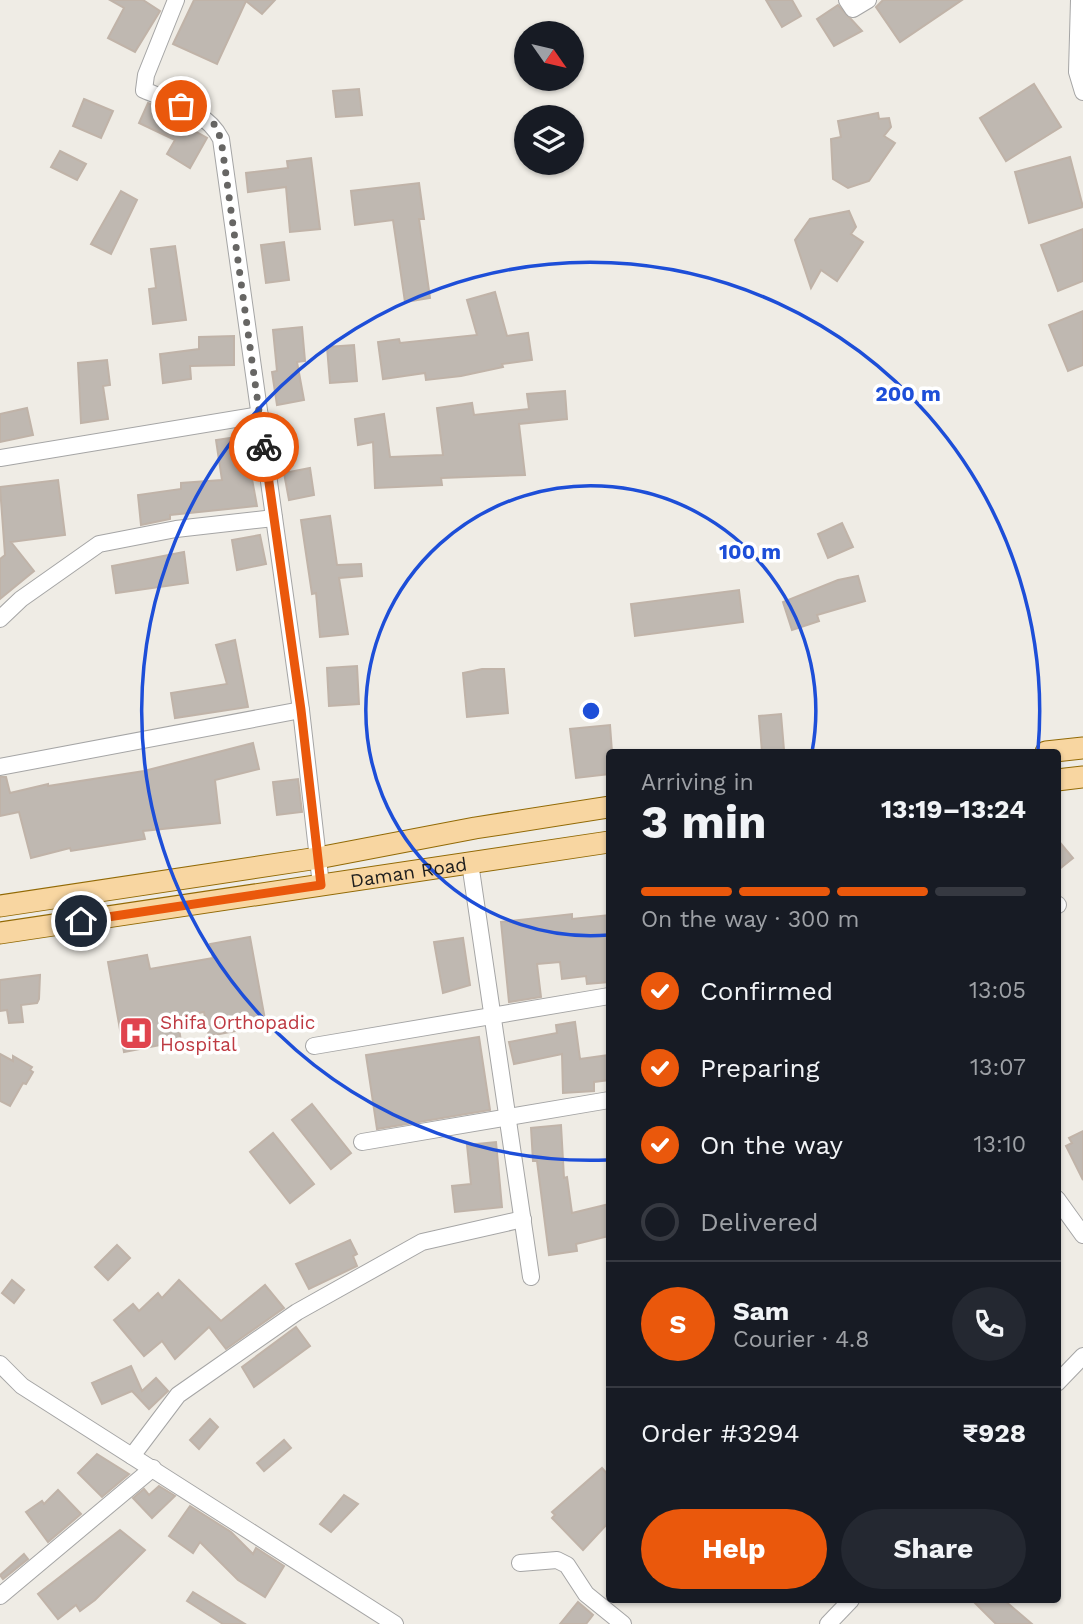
<!DOCTYPE html>
<html lang="en">
<head>
<meta charset="utf-8">
<style>
  :root { --surface:#171b24; --page:#242831; --text:#f1f3f6; --muted:#9ea1a6; --line:#363941; --accent:#ea580c }
  body { margin:0; font-family:"Work Sans",sans-serif; background:var(--page); color:var(--text); height:100vh; display:flex; flex-direction:column; font-size:26px; white-space:nowrap }
  * { box-sizing:border-box; margin:0 }
  p { font-size:23px; color:var(--muted) }
  .icon { flex:none; width:38px; height:38px; fill:none; stroke:currentColor; stroke-width:2; stroke-linecap:round; stroke-linejoin:round }
  .map { position:relative; flex:1; overflow:hidden }
  .sheet { position:absolute; left:606px; top:749px; width:455px; height:854px; display:flex; flex-direction:column; background:var(--surface); border-radius:7px; box-shadow:0 2px 5px #0004 }
  .sheet>* { flex:none }
  .needle { width:46px; rotate:124deg }
  .controls { position:absolute; left:514px; top:21px; display:grid; gap:14px }
  .controls a { display:grid; place-items:center; width:70px; height:70px; border-radius:50%; background:var(--surface); box-shadow:0 2px 5px #0004; font-size:35px }
  .pin { position:absolute; display:grid; place-items:center; width:60px; height:60px; color:#fff; margin:-30px; border:4px solid #fff; border-radius:50%; box-shadow:0 2px 7px #0007 }
  .courier { position:absolute; display:grid; place-items:center; width:70px; height:70px; margin:-35px; border:5px solid #ea580c; border-radius:50%; background:#fff; color:#222; box-shadow:0 2px 9px #0007 }
  .headline em { font-style:normal; font-weight:700 }
  .headline div { display:flex; flex-direction:column-reverse }
  .headline { display:flex; align-items:center; justify-content:space-between; height:119px; padding:0 35px }
  h1 { font-size:46px; font-weight:700; line-height:52px }
  .bar { display:grid; grid-template-columns:repeat(4,1fr); gap:10px 7px; align-content:center; height:84px; padding:0 35px }
  .bar i { height:9px; border-radius:5px; background:var(--line) }
  .bar .active { background:var(--accent) }
  .bar p { grid-column:span 4 }
  .line { display:flex; align-items:center; gap:18px; padding:0 35px; border-top:2px solid var(--line) }
  .line div { flex:1 }
  .round { display:grid; place-items:center; flex:none; width:74px; height:74px; border-radius:37px; background:var(--page) }
  ol { padding:0 35px; list-style:none }
  li { display:flex; align-items:center; gap:21px; height:77px }
  li p { margin-inline-start:auto }
  li .icon { padding:7px; border-radius:50%; background:var(--accent); color:#fff; stroke-width:4 }
  li:last-child { color:var(--muted) }
  li i { width:38px; height:38px; border:4px solid var(--line); border-radius:50% }
  .action { display:flex; gap:14px; margin-top:auto; padding:14px 35px }
  .action a { flex:1; height:80px; border-radius:42px; background:var(--accent); color:#fff; font-size:28px; font-weight:700; line-height:80px; text-align:center }
  .action a+a { background:var(--page); color:var(--text) }
  .map>svg:first-child { display:block }
</style>
</head>
<body>
<div class="map">
<svg width="1083" height="1624" viewBox="0 0 1083 1624">
  <rect width="100%" height="100%" fill="#efece5"/>
  <g fill="#bfb8b1" stroke="#c0b3a8" stroke-width="2">
    <path d="M110,0H143L160,11L135,52L108,38L124,8Z"/>
    <path d="M194,0H275L262,14L246,1L217,64L173,44Z"/>
    <path d="M766,0H792L801,16L782,27Z"/>
    <path d="M883,0H962L900,42L876,7Z"/>
    <path d="M838,5L862,31L834,46L817,19Z"/>
    <path d="M1034,84L1061,127L1006,161L980,118Z"/>
    <path d="M359,89L362,115L336,117L333,91Z"/>
    <path d="M84,99L113,111L101,138L73,126Z"/>
    <path d="M148,103L178,115L175,120L207,138L190,168L167,154L175,140L139,123Z"/>
    <path d="M878,113L879,119L889,118L891,127L884,136L895,143L869,181L848,188L833,179L831,139L841,137L838,121Z"/>
    <path d="M60,151L86,164L77,180L51,167Z"/>
    <path d="M1070,157L1083,207L1029,223L1015,172Z"/>
    <path d="M311,158L320,229L290,232L286,187L248,192L246,173L288,168L287,161Z"/>
    <path d="M419,183L424,219H419L430,298L405,302L393,220L355,225L351,191Z"/>
    <path d="M121,191L137,200L111,254L91,244Z"/>
    <path d="M849,211L856,227L851,234L863,242L837,281L821,270L811,288L795,240L810,219Z"/>
    <path d="M1083,229V281L1058,291L1041,245Z"/>
    <path d="M284,242L289,280L266,283L261,245Z"/>
    <path d="M175,246L186,320L153,324L149,289L156,288L151,249Z"/>
    <path d="M495,292L507,336L528,333L532,360L502,364L503,367L461,376L426,380L425,373L383,379L378,342L399,339L400,343L477,335L467,300Z"/>
    <path d="M1083,311V365L1068,371L1049,325Z"/>
    <path d="M302,327L305,361L297,362L304,400L277,405L272,372L277,371L273,330Z"/>
    <path d="M234,336V365L190,366L191,379L163,383L160,354L199,349V337Z"/>
    <path d="M354,345L357,381L330,383L327,347Z"/>
    <path d="M107,360L110,385L103,386L108,419L81,423L78,363Z"/>
    <path d="M565,391L567,419L519,424L525,475L441,478L442,485L375,488L373,442L358,445L355,419L384,414L390,457L443,455L437,408L472,403L474,415L529,409L527,394Z"/>
    <path d="M27,408L33,435L0,442V414Z"/>
    <path d="M244,436L257,506L170,515V519L141,525L138,495L181,489V483L222,480L216,440Z"/>
    <path d="M310,468L314,495L289,500L284,473Z"/>
    <path d="M58,480L65,535L11,542L34,571L0,599V559L5,555L0,487Z"/>
    <path d="M330,516L337,565L361,564L362,576L339,578L348,634L320,637L316,593L312,594L301,520Z"/>
    <path d="M842,523L853,547L828,558L818,534Z"/>
    <path d="M260,535L266,564L237,570L232,540Z"/>
    <path d="M184,552L188,583L116,593L112,566Z"/>
    <path d="M858,576L865,601L817,615L819,621L792,630L783,602L838,580Z"/>
    <path d="M739,590L743,622L635,636L631,604Z"/>
    <path d="M235,640L248,707L175,718L171,693L227,684L216,645Z"/>
    <path d="M357,666L359,704L329,706L327,668Z"/>
    <path d="M482,669H504L508,713L467,717L463,673Z"/>
    <path d="M781,714L784,750L762,752L759,716Z"/>
    <path d="M610,725L612,752H609V774L576,778L570,729Z"/>
    <path d="M253,743L259,769L215,780L220,823L143,831L145,839L71,851L70,848L31,858L19,812L0,816V777H6L10,793L48,784V786L144,771Z"/>
    <path d="M298,779L302,812L277,815L273,782Z"/>
    <path d="M1057,839L1073,858L1057,871Z"/>
    <path d="M572,914V919L609,915V982L587,984L586,976L562,979L560,962L537,964L541,997L509,1002L501,922Z"/>
    <path d="M250,937L266,1025L209,1036L204,1012L177,1017L181,1041L124,1052L108,962L147,955L150,969L213,958L210,944Z"/>
    <path d="M463,938L470,985L443,993L434,942Z"/>
    <path d="M40,975L39,999L37,1003L21,1005L23,1022L9,1023L7,1010L0,1011V980Z"/>
    <path d="M575,1022L580,1059L609,1055V1080L594,1082V1091L563,1093L562,1054L514,1064L509,1042L557,1033L556,1025Z"/>
    <path d="M479,1037L490,1110L377,1129L366,1055Z"/>
    <path d="M0,1054L13,1061V1056L32,1067L30,1070L33,1072L26,1084L23,1083L10,1106L0,1101Z"/>
    <path d="M312,1104L351,1153L331,1169L292,1120Z"/>
    <path d="M561,1125L564,1178L567,1177L572,1213L609,1204V1236L576,1244L577,1251L549,1255L537,1161H533L531,1128Z"/>
    <path d="M1083,1131V1180L1066,1146L1072,1143L1069,1138Z"/>
    <path d="M273,1133L314,1184L290,1203L250,1152Z"/>
    <path d="M496,1142L502,1207L455,1212L452,1186L471,1184L467,1145Z"/>
    <path d="M350,1240L357,1254L353,1256L357,1266L309,1289L296,1264Z"/>
    <path d="M117,1245L130,1258L108,1280L95,1267Z"/>
    <path d="M12,1280L24,1290L14,1303L2,1293Z"/>
    <path d="M179,1280L221,1321L265,1285L284,1308L226,1349L209,1327L175,1359L162,1341L144,1356L114,1320L133,1304L139,1311L158,1293L162,1298Z"/>
    <path d="M296,1327L310,1346L254,1387L242,1367Z"/>
    <path d="M131,1366L142,1391L156,1378L168,1391L149,1409L132,1391L102,1404L92,1383Z"/>
    <path d="M210,1419L218,1427L199,1449L190,1440Z"/>
    <path d="M284,1440L291,1448L264,1471L257,1463Z"/>
    <path d="M97,1454L129,1474L102,1497L78,1473Z"/>
    <path d="M602,1468L609,1476V1522L583,1550L552,1518L555,1515L552,1512Z"/>
    <path d="M159,1486L175,1496L152,1518L133,1498L144,1489L149,1495Z"/>
    <path d="M58,1490L81,1514L48,1542L26,1512L42,1501L44,1504Z"/>
    <path d="M344,1495L358,1504L331,1532L320,1524Z"/>
    <path d="M190,1506L231,1532L253,1554L256,1548L284,1566L265,1597L238,1580L200,1542L193,1553L169,1536Z"/>
    <path d="M120,1530L145,1550L95,1600L80,1611L76,1605L58,1619L38,1594Z"/>
    <path d="M24,1554L28,1559L3,1579L0,1575Z"/>
    <path d="M193,1592L245,1624H223L187,1601Z"/>
    <path d="M972,1600H1004L1032,1624H996Z"/>
    <path d="M578,1602L593,1615L586,1624H560Z"/>
  </g>
  <g fill="none" stroke-linecap="round" stroke-linejoin="round">
    <g stroke="#a5a5a5" stroke-width="18">
      <g id="minor">
        <path d="M176,0L146,75L144,90C172,102 207,111 221,139L301,710L321,885"/>
        <path d="M847,0L853,9L868,0"/>
        <path d="M1079,0L1077,72L1083,92"/>
        <path d="M0,458L260,415"/>
        <path d="M0,619L21,599L99,544L176,529L274,518"/>
        <path d="M0,767L301,710"/>
        <path d="M470,863L531,1277"/>
        <path d="M1057,904L1058,905"/>
        <path d="M314,1046L609,996"/>
        <path d="M362,1142L609,1100"/>
        <path d="M1057,1199L1083,1235"/>
        <path d="M0,1364L22,1386L395,1624"/>
        <path d="M1057,1383L1083,1356"/>
        <path d="M132,1456L178,1395L297,1312L422,1242L523,1219"/>
        <path d="M520,1563L557,1560L567,1565L586,1594L623,1624"/>
        <path d="M0,1596L153,1468"/>
        <path d="M828,1624L851,1600"/>
      </g>
    </g>
    <g stroke="#926a06" stroke-width="23">
      <g id="major">
        <path d="M1046,752L1083,748"/>
        <path d="M1057,780L1083,777"/>
        <path d="M0,906L318,858L475,828L609,807"/>
        <path id="s1" d="M0,933L609,842"/>
      </g>
    </g>
    <use href="#minor" stroke="#fff" stroke-width="16"/>
    <use href="#major" stroke="#f8d6a1" stroke-width="21"/>
  </g>
  <g fill="none" stroke-linecap="round" stroke-linejoin="round">
    <path stroke="#676664" stroke-width="7" stroke-dasharray="0 12.6" d="M181,106L214,124L221,139L264,447"/>
    <path stroke="#ea580c" stroke-width="9" d="M81,921L321,885L301,710L264,447"/>
  </g>
  <g fill="none" stroke="#1d4ed8" stroke-width="3.5">
    <path d="M609 935A225 225 0 1 1 812 752"/>
    <path d="M607 1160A449 449 0 1 1 1038 750"/>
  </g>
  <defs>
    <g id="hospital-square" transform="scale(1.75)"><rect x="-9" y="-9" width="18" height="18" rx="4" fill="#e0444e" stroke="#fff"/><path d="M-5-5h3v3.5h4V-5h3V5h-3V1.5h-4V5h-3Z" fill="#fff"/></g>
  </defs>
  <g fill-rule="evenodd">
    <use href="#hospital-square" x="136" y="1033"/>
  </g>
  <g text-anchor="middle" dominant-baseline="central" stroke-width="7" stroke-linejoin="round" paint-order="stroke">
    <g font-size="19" fill="#1e1e1e" stroke="#fff">
      <text stroke="none"><textPath href="#s1" startOffset="413">Daman Road</textPath></text>
    </g>
    <g font-size="19" fill="#be3a42" stroke="#fff" text-anchor="start">
      <text x="160" y="1022">Shifa Orthopadic<tspan x="160" dy="22">Hospital</tspan></text>
    </g>
  </g>
  <circle cx="591" cy="711" r="10" fill="#1d4ed8" stroke="#fff" stroke-width="3.5"/>
  <g font-size="21" text-anchor="middle" font-weight="bold" fill="#1d4ed8" stroke="#fff" stroke-width="7" stroke-linejoin="round" paint-order="stroke">
    <text x="908" y="401">200 m</text>
    <text x="750" y="559">100 m</text>
  </g>
</svg>
<div class="controls">
<a><svg class="needle" viewBox="-14 -14 28 28"><path d="M0-13l5 13h-10z" fill="#e53935"/><path d="M0 13l5-13h-10z" fill="#9ea1a6"/></svg></a>
<a><svg class="icon" aria-label="layers" viewBox="0 0 24 24"><path d="M12 4l9 5-9 5-9-5zM3 14l9 5 9-5"/></svg></a>
</div>
<div class="pin" style="left:181px;top:106px;background:#ea580c"><svg class="icon" aria-label="bag" viewBox="0 0 24 24"><path d="M5 8h14l-1 12H6zM9 8a3 3 0 0 1 6 0"/></svg></div>
<div class="pin" style="left:81px;top:921px;background:#1f2937"><svg class="icon" aria-label="home" viewBox="0 0 24 24"><path d="M3 11l9-7 9 7M6 9v11h12V9"/></svg></div>
<div class="courier" style="left:264px;top:447px"><svg class="icon" aria-label="bike" viewBox="0 0 24 24"><circle cx="6" cy="16" r="4"/><circle cx="18" cy="16" r="4"/><path d="M6 16l4-8h5l3 8M10 8l3 8H6M13 5h3"/></svg></div>
<section class="sheet">
<div class="headline"><div><h1>3 min</h1><p>Arriving in</p></div><em>13:19–13:24</em></div>
<div class="bar"><i class="active"></i><i class="active"></i><i class="active"></i><i></i><p>On the way · 300 m</p></div>
<ol>
<li><svg class="icon" aria-label="check" viewBox="0 0 24 24"><path d="M5 12l5 5 9-10"/></svg>Confirmed<p>13:05</p></li>
<li><svg class="icon" aria-label="check" viewBox="0 0 24 24"><path d="M5 12l5 5 9-10"/></svg>Preparing<p>13:07</p></li>
<li><svg class="icon" aria-label="check" viewBox="0 0 24 24"><path d="M5 12l5 5 9-10"/></svg>On the way<p>13:10</p></li>
<li><i></i>Delivered</li>
</ol>
<div class="line" style="height:126px"><b class="round" style="background:var(--accent);color:#fff">S</b><div><b>Sam</b><p>Courier · 4.8</p></div><a class="round"><svg class="icon" aria-label="phone" viewBox="0 0 24 24"><path d="M5 4h4l2 5-3 2q2 4 5 5l2-3 5 2v4C11 20 4 13 5 4z"/></svg></a></div>
<div class="line" style="height:91px"><div>Order #3294</div><b>₹928</b></div>
<div class="action"><a>Help</a><a>Share</a></div>
</section>
</div>
</body>
</html>
